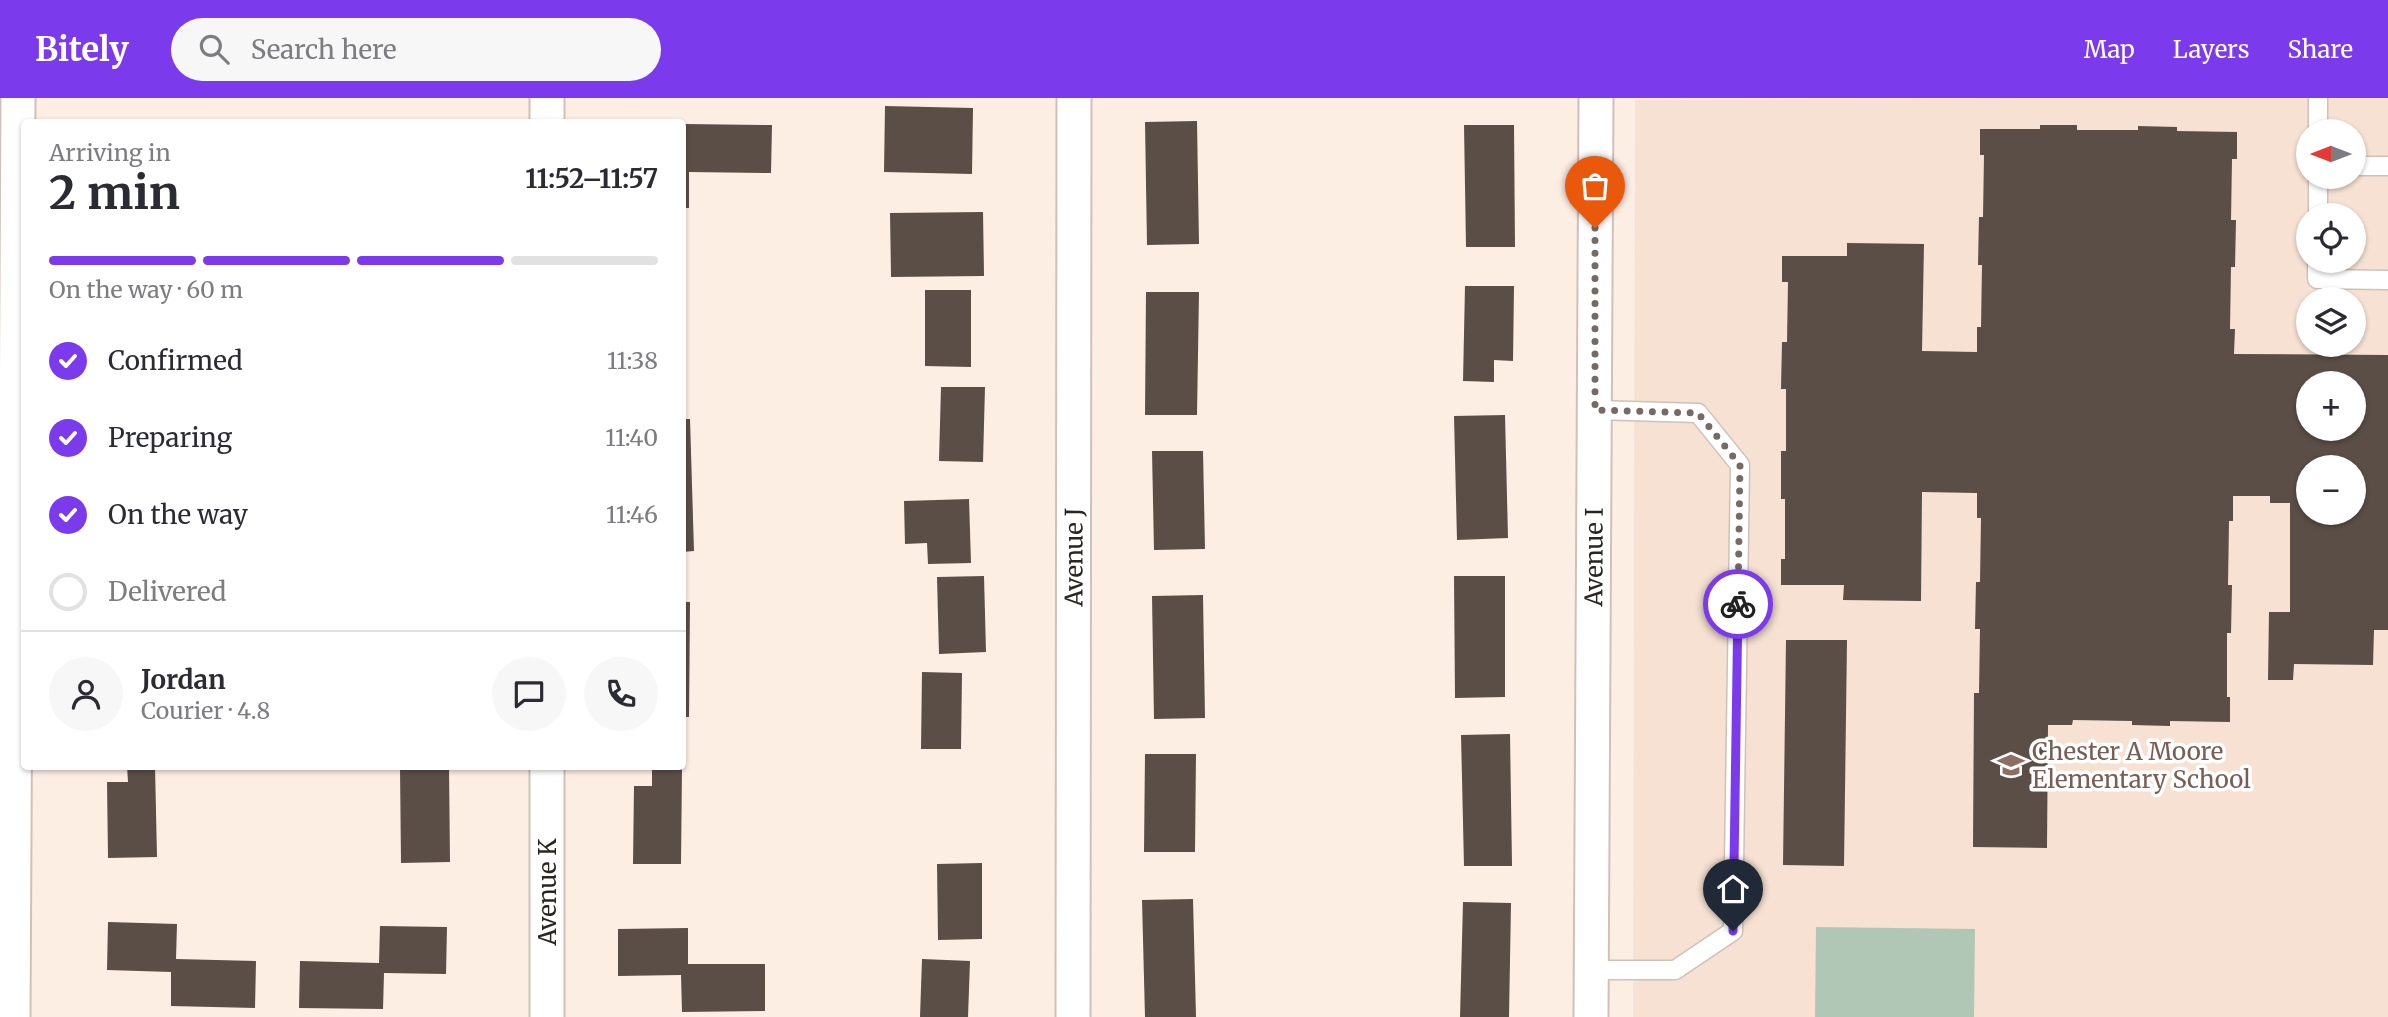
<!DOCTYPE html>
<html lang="en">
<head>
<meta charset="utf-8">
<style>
  :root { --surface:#fff; --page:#f7f7f7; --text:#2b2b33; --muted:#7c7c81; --line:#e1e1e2; --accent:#7c3aed }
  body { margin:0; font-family:Merriweather,serif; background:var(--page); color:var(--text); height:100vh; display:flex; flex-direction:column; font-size:26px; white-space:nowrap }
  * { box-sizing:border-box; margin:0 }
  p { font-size:23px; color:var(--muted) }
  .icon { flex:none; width:38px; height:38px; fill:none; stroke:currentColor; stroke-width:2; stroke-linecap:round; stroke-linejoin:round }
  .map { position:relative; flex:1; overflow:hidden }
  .details { position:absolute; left:21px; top:21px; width:665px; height:651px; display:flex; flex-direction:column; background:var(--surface); border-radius:7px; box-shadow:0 2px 5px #0004 }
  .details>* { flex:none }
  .needle { width:46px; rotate:270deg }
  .buttons { position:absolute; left:2296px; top:21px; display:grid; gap:14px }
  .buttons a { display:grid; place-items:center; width:70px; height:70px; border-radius:50%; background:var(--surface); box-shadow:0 2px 5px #0004; font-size:35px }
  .pin { position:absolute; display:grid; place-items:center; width:60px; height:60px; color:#fff; margin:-72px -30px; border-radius:50% 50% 50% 0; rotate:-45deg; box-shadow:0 0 7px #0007 }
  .pin .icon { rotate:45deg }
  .courier { position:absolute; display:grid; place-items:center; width:70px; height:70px; margin:-35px; border:5px solid #7c3aed; border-radius:50%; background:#fff; color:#222; box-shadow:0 2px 9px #0007 }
  .overview em { font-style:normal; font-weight:700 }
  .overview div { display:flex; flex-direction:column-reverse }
  .overview { display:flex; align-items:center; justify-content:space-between; height:119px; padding:0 28px }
  h1 { font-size:46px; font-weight:700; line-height:52px }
  .bar { display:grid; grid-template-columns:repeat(4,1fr); gap:10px 7px; align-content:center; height:84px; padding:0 28px }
  .bar i { height:9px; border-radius:5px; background:var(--line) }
  .bar .on { background:var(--accent) }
  .bar p { grid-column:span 4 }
  .line { display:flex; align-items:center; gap:18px; padding:0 28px; border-top:2px solid var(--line) }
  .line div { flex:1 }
  .round { display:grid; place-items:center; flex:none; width:74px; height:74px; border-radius:37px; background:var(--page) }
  ol { padding:0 28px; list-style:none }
  li { display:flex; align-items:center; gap:21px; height:77px }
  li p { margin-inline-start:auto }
  li .icon { padding:7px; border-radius:50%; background:var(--accent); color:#fff; stroke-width:4 }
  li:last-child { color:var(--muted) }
  li i { width:38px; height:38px; border:4px solid var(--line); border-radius:50% }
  header { display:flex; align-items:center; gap:42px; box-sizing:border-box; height:98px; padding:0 35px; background:var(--accent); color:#fff }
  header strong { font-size:33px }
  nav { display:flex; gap:38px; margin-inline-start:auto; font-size:24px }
  .search { width:490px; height:63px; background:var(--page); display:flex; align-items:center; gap:18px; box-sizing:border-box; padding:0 24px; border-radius:38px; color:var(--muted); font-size:26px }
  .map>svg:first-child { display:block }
</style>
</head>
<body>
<header>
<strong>Bitely</strong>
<div class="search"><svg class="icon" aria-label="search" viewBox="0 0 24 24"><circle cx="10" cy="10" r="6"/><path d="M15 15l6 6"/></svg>Search here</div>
<nav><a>Map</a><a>Layers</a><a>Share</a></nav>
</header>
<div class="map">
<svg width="2388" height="919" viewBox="0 0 2388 919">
  <rect width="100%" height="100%" fill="#fdeee4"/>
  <path fill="#f6e1d2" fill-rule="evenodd" d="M2051,0H2388V919H1633L1635,2ZM2308,33H2354V79H2308ZM2308,117H2354V163H2308ZM2308,201H2354V247H2308ZM2308,285H2354V331H2308ZM2308,369H2354V415H2308Z"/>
  <path fill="#b0c7b6" d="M1816,829L1975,831L1974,919H1815Z"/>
  <g fill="#5a4e46" fill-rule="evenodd">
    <path d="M885,8L973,10L972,76L884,74Z"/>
    <path d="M174,21L242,22V24H174Z"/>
    <path d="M1197,23L1199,146L1147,147L1145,24Z"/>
    <path d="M684,26L772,27L771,75L689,74V110H682Z"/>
    <path d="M1464,27H1514L1515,149H1466Z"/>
    <path d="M2040,27H2077V32H2138V28L2177,29V33L2237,34V61H2232L2231,122H2236L2235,169H2231L2230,231H2235L2234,256L2388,257V532H2374L2373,567L2294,566L2293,582H2268L2269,514H2290V405H2270V398H2233V423H2229L2228,487H2232L2231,535H2227V599H2230V624L2170,623V628L2132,627V623L2073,622L2072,627H2048L2047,750L1973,749L1974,595H1979L1980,531H1975L1976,484H1980L1981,420H1977V395L1922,394L1921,503L1843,502L1844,487H1781V461H1785V401H1781V353H1786V291H1781L1782,244H1787L1788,184H1782V158H1847V145L1924,146L1922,253L1977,254V229H1981L1982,167H1978L1979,119H1983L1984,57H1980V31H2040ZM2308,285H2354V331H2308ZM2308,369H2354V415H2308Z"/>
    <path d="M983,114L984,178L891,179L890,115Z"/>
    <path d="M1465,188H1514L1513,263L1494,262V284L1463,283Z"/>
    <path d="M925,192H971V269L925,268Z"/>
    <path d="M1146,194H1199L1197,317H1145Z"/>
    <path d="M941,289H985L983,364L939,363Z"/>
    <path d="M1505,317L1508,440L1457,442L1454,318Z"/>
    <path d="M682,321H690L694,453L682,454Z"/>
    <path d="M1152,353H1203L1205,451L1154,452Z"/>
    <path d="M969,401L971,465L928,466L927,445L905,446L904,403Z"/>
    <path d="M984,478L986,554L939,556L937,479Z"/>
    <path d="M1454,478H1505V599L1455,600Z"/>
    <path d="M1203,497L1205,620L1154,621L1152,498Z"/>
    <path d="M682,504H690L689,619H682Z"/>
    <path d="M1786,542H1847L1844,768L1783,767Z"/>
    <path d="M922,574L962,575L961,651H921Z"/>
    <path d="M1510,636L1512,768H1464L1461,637Z"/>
    <path d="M1145,656H1196L1195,754H1144Z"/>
    <path d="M127,668H155L157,759L108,760L107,684H128Z"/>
    <path d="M400,668H449L450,764L401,765Z"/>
    <path d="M652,669H682L681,766H633L634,688H652Z"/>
    <path d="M982,765V841L938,842L937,766Z"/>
    <path d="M1193,801L1196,919H1145L1142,802Z"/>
    <path d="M1463,804L1511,805L1509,919H1460Z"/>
    <path d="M108,824L177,826L176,861L256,863L255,910L171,908V874L107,872Z"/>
    <path d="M380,828L447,829L446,876L384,875L383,911L299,910L300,863L379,865Z"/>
    <path d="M688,830V866H765V913L682,914L681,877L618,878V831Z"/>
    <path d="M922,861L970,863L968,919H920Z"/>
  </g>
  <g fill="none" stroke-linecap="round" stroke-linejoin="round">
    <g stroke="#cfc1b7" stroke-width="21">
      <g id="service">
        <path d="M2318,0V33"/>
        <path d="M2354,68H2388"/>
        <path d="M2318,117V79"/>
        <path d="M2317,163V181L2388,182"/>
        <path d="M1592,872H1675L1733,833L1740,367L1698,315L1595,312"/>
      </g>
    </g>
    <g stroke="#cfc1b7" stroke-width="37">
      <g id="minor">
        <path d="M547,0V24"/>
        <path d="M547,668V919"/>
        <path d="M13,919L18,0"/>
        <path id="s1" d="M1073,919L1074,0"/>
        <path id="s2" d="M1591,919L1596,0"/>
      </g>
    </g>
    <use href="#service" stroke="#fff" stroke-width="18"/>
    <use href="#minor" stroke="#fff" stroke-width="33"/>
  </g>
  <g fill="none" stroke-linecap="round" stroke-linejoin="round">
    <path stroke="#746b65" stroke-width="7" stroke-dasharray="0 12.6" d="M1595,130V312L1698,315L1740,367L1738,506"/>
    <path stroke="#7c3aed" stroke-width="9" d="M1733,833L1738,506"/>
  </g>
  <defs>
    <g id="school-bare" transform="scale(2.1)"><path d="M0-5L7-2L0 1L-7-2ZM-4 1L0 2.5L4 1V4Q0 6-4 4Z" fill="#8d6e63" stroke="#fff" stroke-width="2.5" paint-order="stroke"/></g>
  </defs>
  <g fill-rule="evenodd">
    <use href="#school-bare" x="2011" y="667"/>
  </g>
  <g text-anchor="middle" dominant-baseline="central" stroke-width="7" stroke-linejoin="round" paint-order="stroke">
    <g font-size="24" fill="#2a2521" stroke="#fff">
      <text stroke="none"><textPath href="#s1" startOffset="460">Avenue J</textPath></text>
      <text stroke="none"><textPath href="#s2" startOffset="460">Avenue I</textPath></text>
      <text transform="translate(547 794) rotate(-90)">Avenue K</text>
    </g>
    <g font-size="24" fill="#785e54" stroke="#fff" text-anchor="start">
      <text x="2032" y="653">Chester A Moore<tspan x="2032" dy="28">Elementary School</tspan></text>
    </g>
  </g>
</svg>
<div class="buttons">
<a><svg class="needle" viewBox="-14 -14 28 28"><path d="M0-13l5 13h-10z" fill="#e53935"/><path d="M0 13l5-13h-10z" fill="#7c7c81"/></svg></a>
<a><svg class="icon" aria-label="locate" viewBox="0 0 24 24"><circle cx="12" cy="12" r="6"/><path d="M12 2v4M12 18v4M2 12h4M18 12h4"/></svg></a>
<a><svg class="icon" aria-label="layers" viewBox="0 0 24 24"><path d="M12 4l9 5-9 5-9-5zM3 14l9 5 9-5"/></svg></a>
<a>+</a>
<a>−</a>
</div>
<div class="pin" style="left:1595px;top:130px;background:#ea580c"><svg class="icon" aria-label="bag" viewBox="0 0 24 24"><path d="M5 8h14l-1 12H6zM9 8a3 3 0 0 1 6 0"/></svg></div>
<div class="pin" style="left:1733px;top:833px;background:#1f2937"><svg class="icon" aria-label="home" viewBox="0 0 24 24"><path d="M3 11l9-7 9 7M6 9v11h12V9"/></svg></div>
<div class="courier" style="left:1738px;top:506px"><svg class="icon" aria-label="bike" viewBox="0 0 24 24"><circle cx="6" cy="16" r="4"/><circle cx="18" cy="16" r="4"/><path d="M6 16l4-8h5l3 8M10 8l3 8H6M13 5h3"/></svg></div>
<section class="details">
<div class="overview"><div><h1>2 min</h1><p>Arriving in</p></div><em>11:52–11:57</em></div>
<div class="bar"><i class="on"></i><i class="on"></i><i class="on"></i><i></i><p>On the way · 60 m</p></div>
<ol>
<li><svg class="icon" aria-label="check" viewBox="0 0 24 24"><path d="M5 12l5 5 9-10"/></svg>Confirmed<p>11:38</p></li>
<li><svg class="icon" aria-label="check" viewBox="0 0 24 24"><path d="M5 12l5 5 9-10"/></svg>Preparing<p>11:40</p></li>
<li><svg class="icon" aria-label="check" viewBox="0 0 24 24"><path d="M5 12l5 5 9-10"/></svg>On the way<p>11:46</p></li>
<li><i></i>Delivered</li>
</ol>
<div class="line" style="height:126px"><a class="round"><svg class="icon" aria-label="person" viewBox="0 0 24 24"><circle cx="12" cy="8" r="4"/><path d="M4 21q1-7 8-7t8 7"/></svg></a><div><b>Jordan</b><p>Courier · 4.8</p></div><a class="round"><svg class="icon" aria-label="chat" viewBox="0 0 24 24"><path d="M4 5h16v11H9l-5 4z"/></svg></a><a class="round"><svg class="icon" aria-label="phone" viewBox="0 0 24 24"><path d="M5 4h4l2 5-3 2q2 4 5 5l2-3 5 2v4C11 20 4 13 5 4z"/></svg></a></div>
</section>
</div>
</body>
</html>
